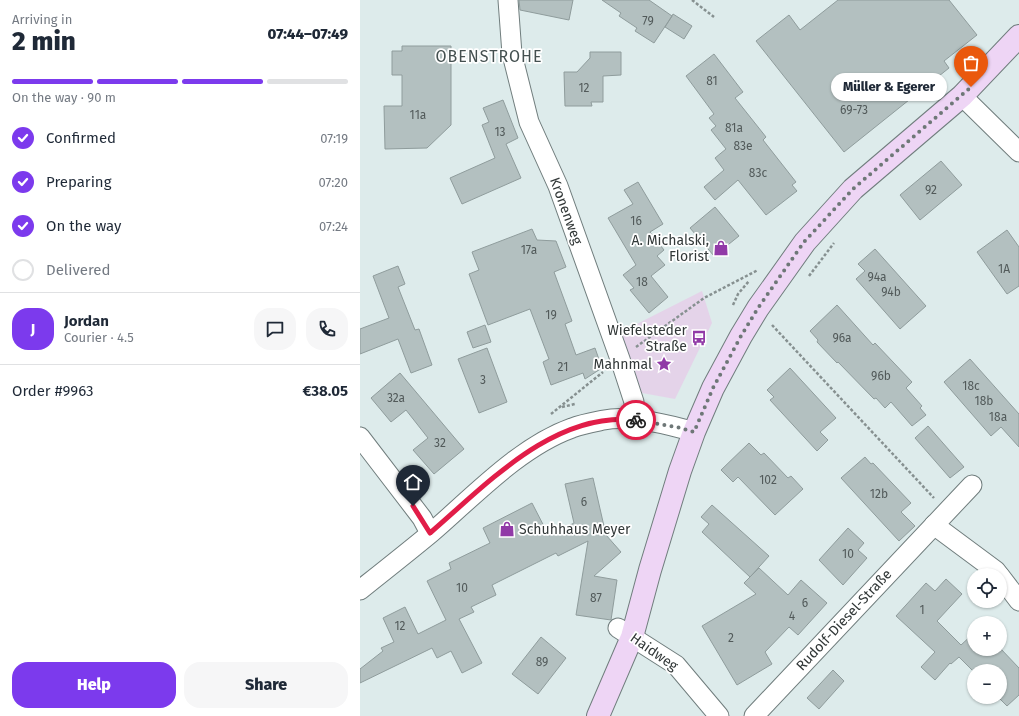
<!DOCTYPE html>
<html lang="en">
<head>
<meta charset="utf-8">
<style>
  :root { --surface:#fff; --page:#f6f6f7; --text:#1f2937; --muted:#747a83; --line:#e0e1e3; --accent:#7c3aed }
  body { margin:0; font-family:"Fira Sans",sans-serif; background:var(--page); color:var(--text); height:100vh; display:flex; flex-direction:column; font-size:15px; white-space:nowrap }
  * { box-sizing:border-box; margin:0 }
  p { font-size:13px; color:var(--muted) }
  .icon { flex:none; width:22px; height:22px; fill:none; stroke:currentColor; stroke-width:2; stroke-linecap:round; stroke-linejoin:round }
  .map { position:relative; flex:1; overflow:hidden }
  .details { display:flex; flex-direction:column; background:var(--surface); width:360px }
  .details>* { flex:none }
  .fabs { position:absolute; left:607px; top:568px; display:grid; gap:8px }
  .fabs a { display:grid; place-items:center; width:40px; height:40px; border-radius:50%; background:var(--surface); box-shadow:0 1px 3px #0004; font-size:20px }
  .pin { position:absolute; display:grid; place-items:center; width:34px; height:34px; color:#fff; margin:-41px -17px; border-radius:50% 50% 50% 0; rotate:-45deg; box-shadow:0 0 4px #0007 }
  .pin .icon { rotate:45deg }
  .courier { position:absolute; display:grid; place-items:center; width:40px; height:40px; margin:-20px; border:3px solid #e11d48; border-radius:50%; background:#fff; color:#222; box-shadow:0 1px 5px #0007 }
  .bubble { position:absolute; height:28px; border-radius:14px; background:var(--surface); box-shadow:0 1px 3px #0004; font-size:13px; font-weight:800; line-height:28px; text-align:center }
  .summary em { font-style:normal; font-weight:800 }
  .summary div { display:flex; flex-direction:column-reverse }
  .summary { display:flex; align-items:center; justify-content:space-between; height:68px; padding:0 12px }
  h1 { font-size:26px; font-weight:800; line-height:30px }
  .bar { display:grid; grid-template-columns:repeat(4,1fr); gap:6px 4px; align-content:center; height:48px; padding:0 12px }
  .bar i { height:5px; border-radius:3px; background:var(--line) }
  .bar .on { background:var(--accent) }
  .bar p { grid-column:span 4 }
  .line { display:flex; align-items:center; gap:10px; padding:0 12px; border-top:1px solid var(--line) }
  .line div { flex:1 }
  .round { display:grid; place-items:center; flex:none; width:42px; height:42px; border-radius:16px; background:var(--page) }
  ol { padding:0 12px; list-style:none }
  li { display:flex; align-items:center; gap:12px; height:44px }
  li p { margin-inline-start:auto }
  li .icon { padding:4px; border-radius:50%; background:var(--accent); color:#fff; stroke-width:4 }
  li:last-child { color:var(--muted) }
  li i { width:22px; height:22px; border:2px solid var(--line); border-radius:50% }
  .cta { display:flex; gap:8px; margin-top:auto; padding:8px 12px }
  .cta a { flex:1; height:46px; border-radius:16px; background:var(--accent); color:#fff; font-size:16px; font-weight:800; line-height:46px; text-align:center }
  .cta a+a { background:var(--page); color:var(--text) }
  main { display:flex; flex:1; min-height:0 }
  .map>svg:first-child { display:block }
</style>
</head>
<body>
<main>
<section class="details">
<div class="summary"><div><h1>2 min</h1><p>Arriving in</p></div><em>07:44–07:49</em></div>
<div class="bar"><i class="on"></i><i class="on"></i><i class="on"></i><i></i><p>On the way · 90 m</p></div>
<ol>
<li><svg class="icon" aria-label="check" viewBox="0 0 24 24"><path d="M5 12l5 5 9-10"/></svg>Confirmed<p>07:19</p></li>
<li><svg class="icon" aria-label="check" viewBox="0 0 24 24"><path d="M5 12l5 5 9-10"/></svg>Preparing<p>07:20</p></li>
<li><svg class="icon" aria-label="check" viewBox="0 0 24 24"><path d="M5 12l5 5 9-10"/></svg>On the way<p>07:24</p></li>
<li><i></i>Delivered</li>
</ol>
<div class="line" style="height:72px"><b class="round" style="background:var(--accent);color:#fff">J</b><div><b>Jordan</b><p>Courier · 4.5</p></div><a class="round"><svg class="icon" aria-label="chat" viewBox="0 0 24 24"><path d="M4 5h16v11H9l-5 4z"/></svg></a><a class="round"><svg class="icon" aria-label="phone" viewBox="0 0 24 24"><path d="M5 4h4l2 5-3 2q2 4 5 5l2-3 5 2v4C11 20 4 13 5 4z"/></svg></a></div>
<div class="line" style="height:52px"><div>Order #9963</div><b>€38.05</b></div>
<div class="cta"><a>Help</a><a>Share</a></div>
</section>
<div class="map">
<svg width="659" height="716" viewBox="0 0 659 716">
  <rect width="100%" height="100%" fill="#ddebeb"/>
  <path fill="#e4d3e9" d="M342,291L352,323L315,399L282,393L261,332Z"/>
  <g fill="#b3c0c0" stroke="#8f9c9c">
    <path d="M159,0H213L209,20L160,10Z"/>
    <path d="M242,0H289L312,16L313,14L332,26L324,39L305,27L312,16L294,43L275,31L277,28L259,16L261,13Z"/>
    <path d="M478,0H589L617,35L584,61L589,68L484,152L396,41L429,15L440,30Z"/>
    <path d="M42,46H91V125L67,148L25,149L24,106H42V75H32V51H42Z"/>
    <path d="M230,52H261V75L243,76V102H231L232,106H205L204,72H217L230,58Z"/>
    <path d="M354,54L383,92L375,98L406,137L403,140L436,182L432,185L437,191L406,215L378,180L355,200L344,187L364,170L355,158L366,149L351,130L356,126L349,118L354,114L326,76Z"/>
    <path d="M143,100L158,138L146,144L161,178L102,204L90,178L135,158L122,125L129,122L123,108Z"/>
    <path d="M581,161L602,185L560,220L540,195Z"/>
    <path d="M278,182L303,224L290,232L304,250L297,256L305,265L291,276L308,297L289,313L270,290L274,288L263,275L276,265L248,218L273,204L264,190Z"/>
    <path d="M355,207L379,236L354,256L330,228Z"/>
    <path d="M172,229L177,240L196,241L206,267L194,272L212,321L205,324L216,355L235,348L242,368L225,379L223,373L191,385L183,362L189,359L170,309L128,325L109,274L119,270L112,252Z"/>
    <path d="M647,230L659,247V286L647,294L617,252Z"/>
    <path d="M515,249L566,306L540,329L496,279L505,271L498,264Z"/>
    <path d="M38,266L45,284L38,287L55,330L59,329L72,365L51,373L38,339L0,354V329L29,318L13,276Z"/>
    <path d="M477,305L513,345L515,343L552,382L546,388L562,406L560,408L566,415L552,426L531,402L525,408L516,398L514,399L478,362L477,363L457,342L458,340L450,331Z"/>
    <path d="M125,325L131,342L113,348L107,332Z"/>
    <path d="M127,348L147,402L119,413L98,359Z"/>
    <path d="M610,359L659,414V447L641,427L631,436L584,382Z"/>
    <path d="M430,368L476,418L460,432L468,440L457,451L410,400L414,397L407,390Z"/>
    <path d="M40,373L104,449L74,474L53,450L68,438L46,410L31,422L11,398Z"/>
    <path d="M568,426L604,467L590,478L555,438Z"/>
    <path d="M389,443L401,455L404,453L428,478L431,476L443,489L415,515L378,477L373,482L361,470Z"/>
    <path d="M505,457L511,464L513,463L551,503L541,512L555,526L539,541L481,478Z"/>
    <path d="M233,478L246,535L261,552L234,576L257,580L251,620L216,615L228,541L198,556L196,553L132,585L136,595L111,607L114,612L99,619L122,663L102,673L91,651L77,658L72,648L0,683V669L23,651L21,648L34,642L23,618L45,607L58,634L86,620L67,581L91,569L89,563L130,543L123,528L172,503L189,536L214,523L205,484Z"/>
    <path d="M352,505L409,556L390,577L342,532L349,524L341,517Z"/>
    <path d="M488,528L504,543L498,550L507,558L483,585L459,560Z"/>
    <path d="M399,568L428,595L441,580L467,603L438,635L429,627L405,652L412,664L377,685L342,626L396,594L384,583Z"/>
    <path d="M586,579L602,594L577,621L601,645L614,633V649L640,648L659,668V695L647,706L638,697H640V671H614V672L599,657L591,664L590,663L575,680L561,667L575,652L536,616L566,583L575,591Z"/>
    <path d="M181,637L206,658L178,694L152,674Z"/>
    <path d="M473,670L484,681L459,709L447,698Z"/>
  </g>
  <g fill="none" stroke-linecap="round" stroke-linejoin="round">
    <g stroke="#707d7d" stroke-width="21">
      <g id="street">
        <path d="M148,0L152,54L169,122L198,186L260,359L274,402V420"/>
        <path d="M602,96L659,152"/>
        <path d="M0,437L62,518L70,533"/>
        <path d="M574,525L636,571L639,575"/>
        <path d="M640,576L659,601"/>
        <path d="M0,590C24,571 48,552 71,533C113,497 159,447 212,428C222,424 234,422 244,420C269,415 310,425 334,432"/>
        <path d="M258,628L316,665L359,716"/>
        <path d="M394,716L612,485"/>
      </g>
    </g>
    <g stroke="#707d7d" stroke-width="24">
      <path id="secondary" d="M238,716L272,637L290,570L320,471L334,432L353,388L381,336L398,308L445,242L493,189L602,96L659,36"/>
    </g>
    <g stroke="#869090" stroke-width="2.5" stroke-dasharray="3 2" stroke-linecap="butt">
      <path d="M332,0L354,17"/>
      <path d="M449,276L474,243"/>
      <path d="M373,305L378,294L389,281"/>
      <path d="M412,325L574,498"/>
      <path d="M276,347L344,298L398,270"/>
      <path d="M202,407L215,404"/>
      <path d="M191,414L243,372"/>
    </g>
    <use href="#street" stroke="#fff" stroke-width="19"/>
    <use href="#secondary" stroke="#eed5f5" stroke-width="22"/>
  </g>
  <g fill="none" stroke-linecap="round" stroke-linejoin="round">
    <path stroke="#6e7777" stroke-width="4" stroke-dasharray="0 7.2" d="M276,420L321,428L334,432L353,388L381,336L398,308L444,242L493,189L611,87"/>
    <path stroke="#e11d48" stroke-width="5" d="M53,506L70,533C127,484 194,411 276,420"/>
  </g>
  <defs>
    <g id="shop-bare" transform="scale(1.2)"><path d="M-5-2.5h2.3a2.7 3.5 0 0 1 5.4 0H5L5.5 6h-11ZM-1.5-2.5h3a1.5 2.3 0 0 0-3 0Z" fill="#913aa7" stroke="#fff" stroke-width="2.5" paint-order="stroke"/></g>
    <g id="bus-bare" transform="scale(1.2)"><path d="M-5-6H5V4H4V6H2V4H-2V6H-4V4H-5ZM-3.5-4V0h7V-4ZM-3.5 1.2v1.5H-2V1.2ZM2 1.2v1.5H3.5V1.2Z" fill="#913aa7" stroke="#fff" stroke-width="2.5" paint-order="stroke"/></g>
    <g id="sight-bare" transform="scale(1.2)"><path d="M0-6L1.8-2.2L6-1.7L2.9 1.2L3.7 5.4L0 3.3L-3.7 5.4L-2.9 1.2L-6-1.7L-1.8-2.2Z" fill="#913aa7" stroke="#fff" stroke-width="2.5" paint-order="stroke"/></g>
  </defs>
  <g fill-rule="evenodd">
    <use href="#shop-bare" x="361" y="248"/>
    <use href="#bus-bare" x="339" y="338"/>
    <use href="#sight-bare" x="304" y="364"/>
    <use href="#shop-bare" x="147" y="529"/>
  </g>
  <g text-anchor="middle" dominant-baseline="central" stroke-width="3.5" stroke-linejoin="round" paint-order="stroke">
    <g font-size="12" fill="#525a5a">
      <text x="288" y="21">79</text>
      <text x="352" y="81">81</text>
      <text x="224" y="88">12</text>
      <text x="494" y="110">69-73</text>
      <text x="58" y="115">11a</text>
      <text x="374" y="128">81a</text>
      <text x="140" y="132">13</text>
      <text x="383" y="146">83e</text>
      <text x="398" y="173">83c</text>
      <text x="571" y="190">92</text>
      <text x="276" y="221">16</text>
      <text x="169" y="250">17a</text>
      <text x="644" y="269">1A</text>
      <text x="517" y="277">94a</text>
      <text x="282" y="282">18</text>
      <text x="531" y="292">94b</text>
      <text x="191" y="315">19</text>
      <text x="482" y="338">96a</text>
      <text x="203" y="367">21</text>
      <text x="521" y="376">96b</text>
      <text x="123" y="380">3</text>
      <text x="611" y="386">18c</text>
      <text x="36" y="398">32a</text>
      <text x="624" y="401">18b</text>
      <text x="638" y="417">18a</text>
      <text x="80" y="443">32</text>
      <text x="408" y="480">102</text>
      <text x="519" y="494">12b</text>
      <text x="224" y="502">6</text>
      <text x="488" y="554">10</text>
      <text x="102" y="588">10</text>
      <text x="236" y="598">87</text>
      <text x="445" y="603">6</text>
      <text x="562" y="610">1</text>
      <text x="432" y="616">4</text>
      <text x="40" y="626">12</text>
      <text x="371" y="638">2</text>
      <text x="182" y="662">89</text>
    </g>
    <g font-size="14" fill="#323838" stroke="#fff">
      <text transform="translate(206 211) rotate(70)">Kronenweg</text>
      <text transform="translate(484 620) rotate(-47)">Rudolf-Diesel-Straße</text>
      <text transform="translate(294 652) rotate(35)">Haidweg</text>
    </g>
    <g font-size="14" fill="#323838" stroke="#fff" text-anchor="end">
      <text x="349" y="240">A. Michalski,<tspan x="349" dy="16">Florist</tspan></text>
      <text x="327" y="330">Wiefelsteder<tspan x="327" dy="16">Straße</tspan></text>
      <text x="292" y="364">Mahnmal</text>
      <text x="159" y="529" text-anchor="start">Schuhhaus Meyer</text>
    </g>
    <g font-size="16" letter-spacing="1" fill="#445050" stroke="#fff">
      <text x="129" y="56">OBENSTROHE</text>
    </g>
  </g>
</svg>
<div class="fabs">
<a><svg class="icon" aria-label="locate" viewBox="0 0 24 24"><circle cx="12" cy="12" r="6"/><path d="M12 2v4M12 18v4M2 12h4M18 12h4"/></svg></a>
<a>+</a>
<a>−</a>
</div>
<div class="pin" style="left:611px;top:87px;background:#ea580c"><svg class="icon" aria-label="bag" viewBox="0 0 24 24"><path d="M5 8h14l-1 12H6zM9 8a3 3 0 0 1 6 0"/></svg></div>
<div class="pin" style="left:53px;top:506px;background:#1f2937"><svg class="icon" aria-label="home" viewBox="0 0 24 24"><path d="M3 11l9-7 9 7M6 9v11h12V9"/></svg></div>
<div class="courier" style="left:276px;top:420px"><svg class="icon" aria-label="bike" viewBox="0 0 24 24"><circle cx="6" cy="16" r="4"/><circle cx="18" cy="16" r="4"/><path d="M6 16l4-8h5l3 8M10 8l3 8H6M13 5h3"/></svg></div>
<div class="bubble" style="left:471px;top:73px;width:116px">Müller &amp; Egerer</div>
</div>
</main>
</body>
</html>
